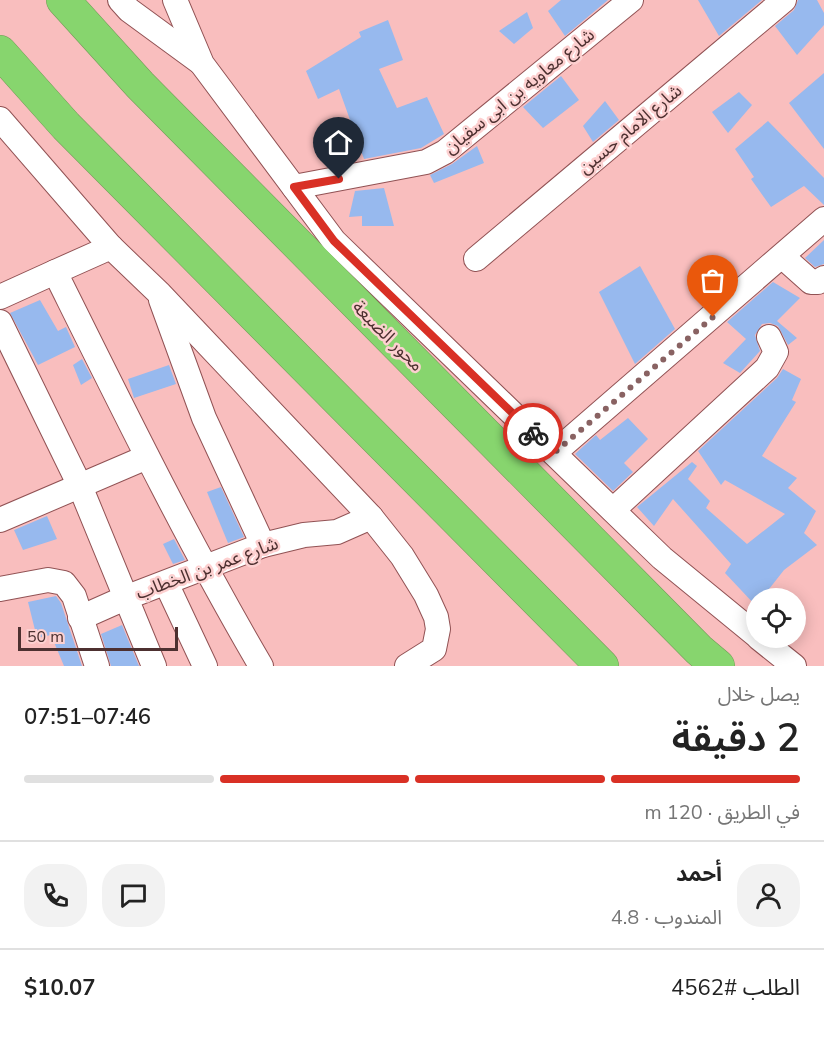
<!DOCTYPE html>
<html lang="ar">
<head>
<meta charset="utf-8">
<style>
  :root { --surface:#fff; --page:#f2f2f2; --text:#222; --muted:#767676; --line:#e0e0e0; --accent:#d93025 }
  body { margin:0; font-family:"Nunito Sans","Noto Sans Arabic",sans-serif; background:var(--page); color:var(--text); direction:rtl; height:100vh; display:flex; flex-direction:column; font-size:22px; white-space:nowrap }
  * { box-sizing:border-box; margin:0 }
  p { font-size:20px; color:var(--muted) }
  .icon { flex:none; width:33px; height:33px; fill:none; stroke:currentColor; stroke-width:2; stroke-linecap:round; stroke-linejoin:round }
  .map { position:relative; height:666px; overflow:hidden; direction:ltr }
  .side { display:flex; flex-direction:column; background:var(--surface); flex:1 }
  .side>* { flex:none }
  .controls { position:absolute; left:746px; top:588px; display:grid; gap:12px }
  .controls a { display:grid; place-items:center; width:60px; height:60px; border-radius:50%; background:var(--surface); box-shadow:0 3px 15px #0003; font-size:30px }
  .scale { position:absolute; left:18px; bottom:15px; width:160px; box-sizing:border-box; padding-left:6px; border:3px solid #4d3030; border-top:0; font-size:16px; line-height:21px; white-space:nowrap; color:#4d3030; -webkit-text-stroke:4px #fdd0d0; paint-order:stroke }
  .pin { position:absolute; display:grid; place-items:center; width:51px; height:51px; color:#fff; margin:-62px -26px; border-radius:50% 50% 50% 0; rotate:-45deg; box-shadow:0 0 6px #0007 }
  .pin .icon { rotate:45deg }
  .courier { position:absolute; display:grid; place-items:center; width:60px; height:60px; margin:-30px; border:4px solid #d93025; border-radius:50%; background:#fff; color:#222; box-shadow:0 2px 8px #0007 }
  .headline em { font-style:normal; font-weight:600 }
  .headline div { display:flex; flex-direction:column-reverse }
  .headline { display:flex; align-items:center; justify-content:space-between; height:102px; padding:0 24px }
  h1 { font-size:39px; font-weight:600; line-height:45px }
  .bar { display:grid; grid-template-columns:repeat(4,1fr); gap:9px 6px; align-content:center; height:72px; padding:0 24px }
  .bar i { height:8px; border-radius:4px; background:var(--line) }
  .bar .active { background:var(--accent) }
  .bar p { grid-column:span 4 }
  .line { display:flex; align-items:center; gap:15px; padding:0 24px; border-top:2px solid var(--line) }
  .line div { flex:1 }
  .round { display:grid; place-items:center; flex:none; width:63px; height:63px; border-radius:24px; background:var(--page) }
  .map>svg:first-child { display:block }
</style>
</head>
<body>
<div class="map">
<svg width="824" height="666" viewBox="0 0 824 666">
  <rect width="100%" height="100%" fill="#f9bebe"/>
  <g fill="#97b9ee">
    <path d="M561,0H608L565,36L548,11Z"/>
    <path d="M698,0H762L719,36Z"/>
    <path d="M798,0H817L824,13V25L797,55L775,26L794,10Z"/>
    <path d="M527,12L533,28L514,44L499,31Z"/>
    <path d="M388,20L403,60L379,69L397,108L427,97L444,134L421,148L364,159L339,89L318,99L306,71L361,37L359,32Z"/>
    <path d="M824,73V149L789,103Z"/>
    <path d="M561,76L579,100L543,128L523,107Z"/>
    <path d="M739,92L752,105L728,133L712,112Z"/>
    <path d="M605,101L619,120L593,142L583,126Z"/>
    <path d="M768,121L824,178V205L804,186L771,207L751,179L754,177L735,149Z"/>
    <path d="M477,146L484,163L434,183L430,175L452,164Z"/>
    <path d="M384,188L394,226H362V216L349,217L355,191Z"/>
    <path d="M824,240V264L815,267L805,258Z"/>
    <path d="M640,266L675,329L635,364L599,292Z"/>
    <path d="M773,282L800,298L777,321L797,338L788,345L778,326L770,323L762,324L755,335L760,351L740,373L723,363L746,339L727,322Z"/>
    <path d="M40,300L58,331L66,327L75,347L38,365L10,313Z"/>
    <path d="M82,359L92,378L81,385L73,365Z"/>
    <path d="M169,365L176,384L134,398L128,379Z"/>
    <path d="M783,369L801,379L792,400L796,402L762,456L797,478L788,488L816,511L804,533L817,545L784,570L762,598H756V606L725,573L731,564L673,499L654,526L637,507L692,462L697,466L688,479L710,501L706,508L747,544L785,514L725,480L721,485L698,451L777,378Z"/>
    <path d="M628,418L648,439L624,463L633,472L613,491L575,454L596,435L600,440Z"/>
    <path d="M221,487L244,537L228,543L207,492Z"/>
    <path d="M47,516L57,539L23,550L14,530Z"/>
    <path d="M174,539L185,560L173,564L163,544Z"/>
    <path d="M56,596L61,603L82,666H64L51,635L37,638L28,602Z"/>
    <path d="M122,625L139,666H111L101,634Z"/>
  </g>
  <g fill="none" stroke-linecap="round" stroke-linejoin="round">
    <g stroke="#915254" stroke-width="26">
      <g id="minor">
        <path d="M120,0L129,10L200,62"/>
        <path d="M175,0L202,64L334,241L662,558L756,635"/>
        <path d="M0,119L111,247L160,294L371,517L402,556L426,595L436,617L438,629L434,649L407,666"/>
        <path d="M294,187L426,162L445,152L631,0"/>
        <path d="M111,247L55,272C121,405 186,538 261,666"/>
        <path d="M783,257L811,282H818L824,278"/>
        <path d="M476,259L784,0"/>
        <path d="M0,297L55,272"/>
        <path d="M161,300L204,418L263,545"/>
        <path d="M0,322L80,486L154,666"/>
        <path d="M554,453L824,219"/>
        <path d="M613,510L767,368L776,352L769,337"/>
        <path d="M0,520L147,457"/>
        <path d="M166,583L205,666"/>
        <path d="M0,589L48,580L64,583L74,596L97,666"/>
        <path d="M80,618L125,598L263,545L304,535L337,532L371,517"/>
        <path d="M759,638L794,666"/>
      </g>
    </g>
    <g stroke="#739b58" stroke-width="34">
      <g id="highway">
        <path d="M63,0L140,85L699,650L718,666"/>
        <path d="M0,52L66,126L602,666"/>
      </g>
    </g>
    <use href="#minor" stroke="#fff" stroke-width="24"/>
    <use href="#highway" stroke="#87d56e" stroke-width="33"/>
  </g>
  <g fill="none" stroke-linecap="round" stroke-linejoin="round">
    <path stroke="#896262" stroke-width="6" stroke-dasharray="0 10.8" d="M533,433L554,453L713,317"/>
    <path stroke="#d93025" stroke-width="8" d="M339,179L294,187L334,241L533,433"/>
  </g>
  <g text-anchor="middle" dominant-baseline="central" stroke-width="5" stroke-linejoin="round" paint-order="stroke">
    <g font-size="18" fill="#4d3030" stroke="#fdd0d0">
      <text transform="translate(519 91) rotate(-39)">شارع معاويه بن ابى سفيان</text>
      <text transform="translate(630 129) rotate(-40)">شارع الامام حسين</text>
      <text transform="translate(388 336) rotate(45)">محور الضبعة</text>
      <text transform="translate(207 568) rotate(-20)">شارع عمر بن الخطاب</text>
    </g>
  </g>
</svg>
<div class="controls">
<a><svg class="icon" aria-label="locate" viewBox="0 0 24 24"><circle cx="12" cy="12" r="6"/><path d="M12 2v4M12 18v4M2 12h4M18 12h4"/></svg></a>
</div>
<div class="scale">50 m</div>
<div class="pin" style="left:713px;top:317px;background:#ea580c"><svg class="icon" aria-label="bag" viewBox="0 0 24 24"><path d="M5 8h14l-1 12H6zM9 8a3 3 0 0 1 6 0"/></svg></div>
<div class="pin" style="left:339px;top:179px;background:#1f2937"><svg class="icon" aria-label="home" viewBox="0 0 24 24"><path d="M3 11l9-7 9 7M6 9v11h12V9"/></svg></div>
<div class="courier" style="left:533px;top:433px"><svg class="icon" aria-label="bike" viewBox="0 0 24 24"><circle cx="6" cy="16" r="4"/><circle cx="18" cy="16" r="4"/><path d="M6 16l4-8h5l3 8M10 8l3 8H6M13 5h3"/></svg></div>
</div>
<section class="side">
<div class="headline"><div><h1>2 دقيقة</h1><p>يصل خلال</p></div><em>07:46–07:51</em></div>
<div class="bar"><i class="active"></i><i class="active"></i><i class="active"></i><i></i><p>في الطريق · 120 m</p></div>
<div class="line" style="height:108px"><a class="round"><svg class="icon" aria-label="person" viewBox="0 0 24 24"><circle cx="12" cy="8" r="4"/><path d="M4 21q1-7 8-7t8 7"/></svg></a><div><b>أحمد</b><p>المندوب · 4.8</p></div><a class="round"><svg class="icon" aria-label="chat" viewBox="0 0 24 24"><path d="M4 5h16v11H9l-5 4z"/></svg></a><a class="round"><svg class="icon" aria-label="phone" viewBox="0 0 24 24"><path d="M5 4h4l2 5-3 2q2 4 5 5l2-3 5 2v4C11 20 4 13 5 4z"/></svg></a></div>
<div class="line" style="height:78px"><div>الطلب #4562</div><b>$10.07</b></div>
</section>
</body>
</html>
